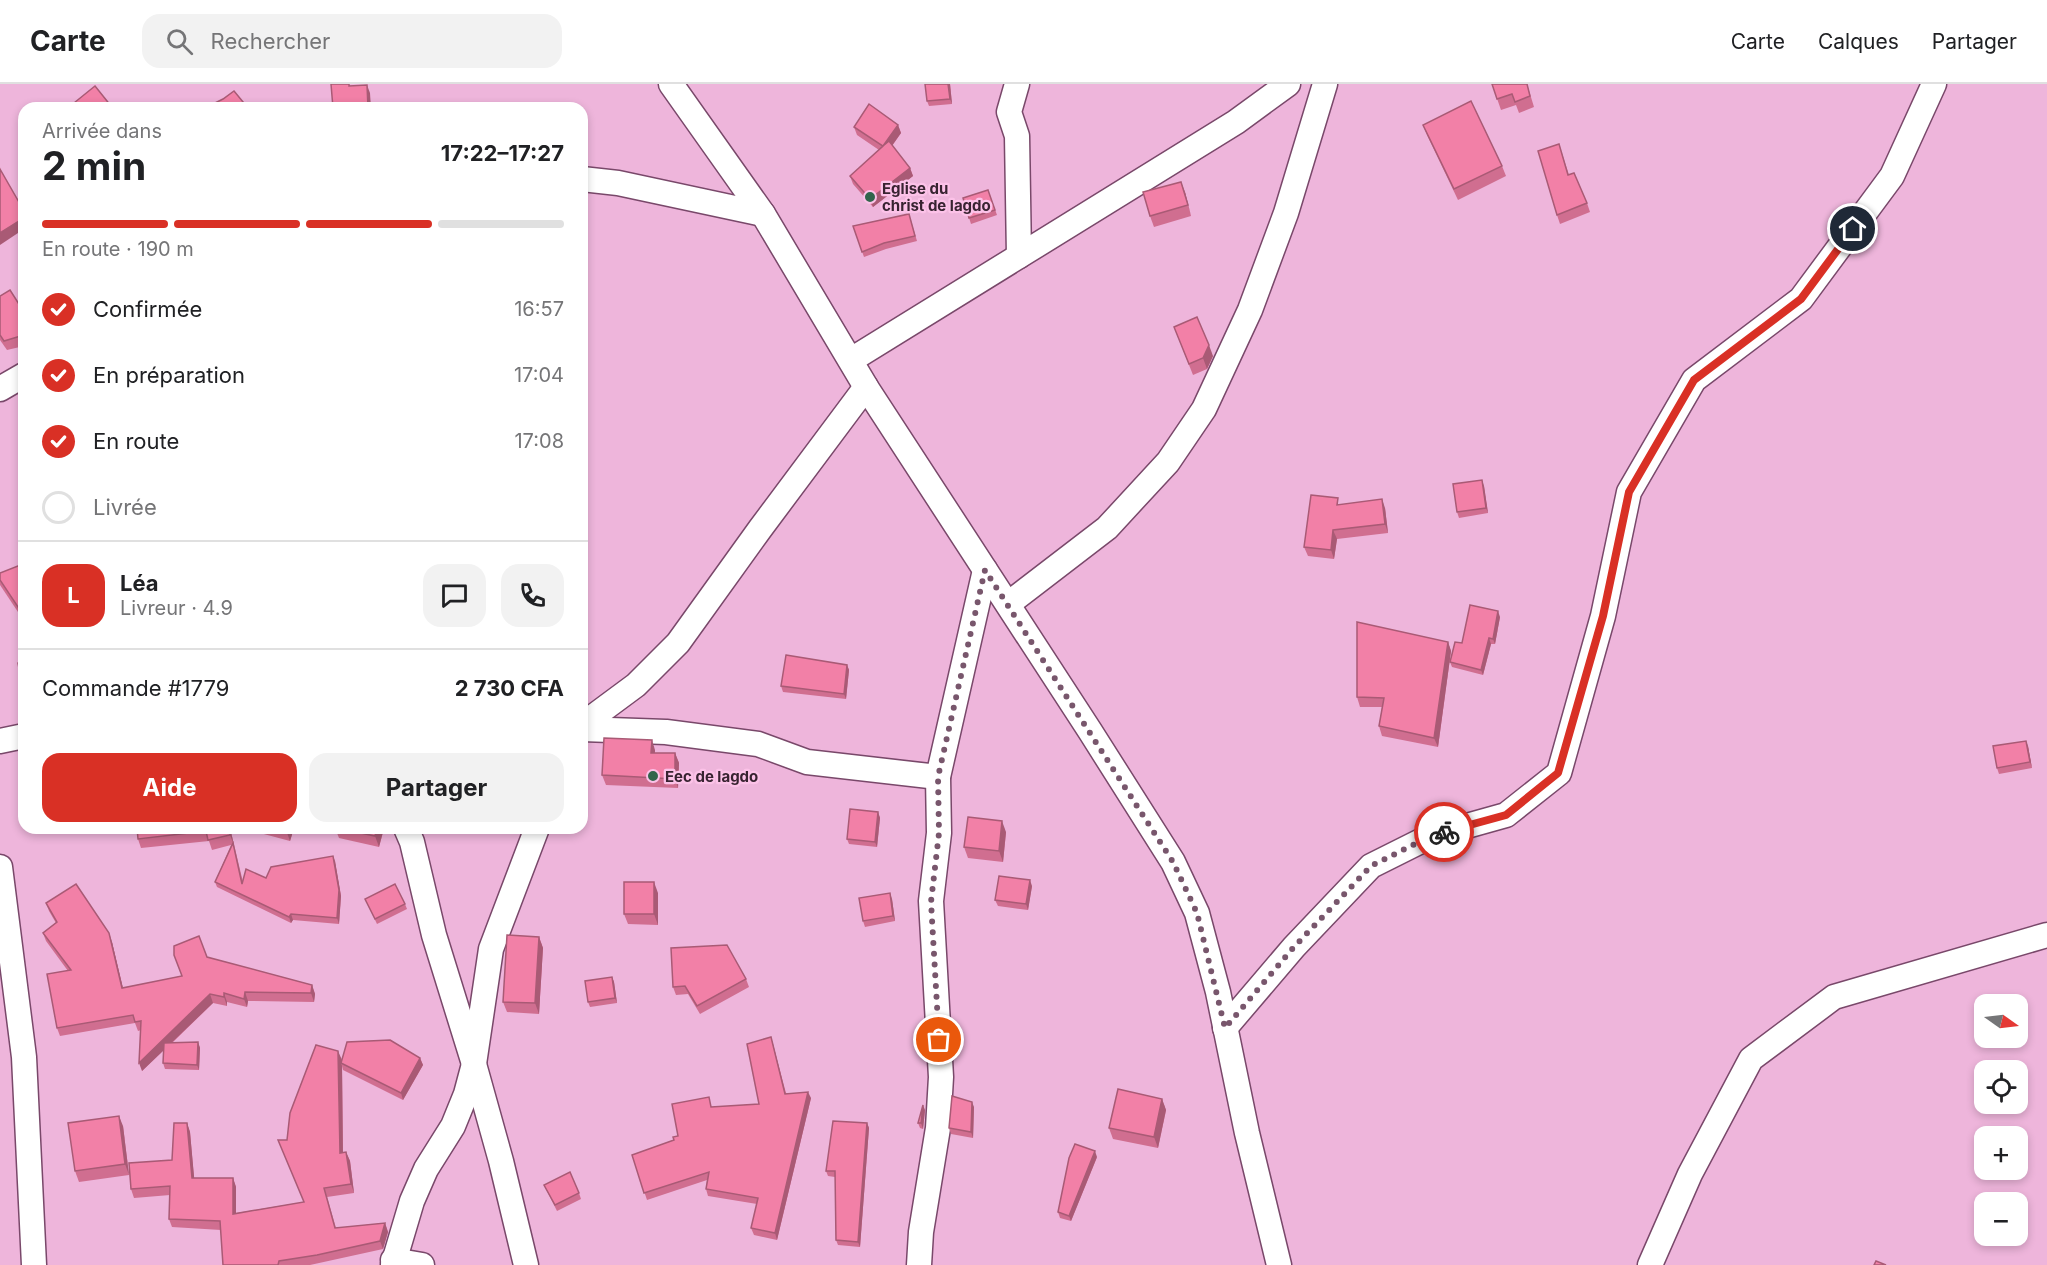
<!DOCTYPE html>
<html lang="fr">
<head>
<meta charset="utf-8">
<style>
  :root { --surface:#fff; --page:#f2f2f2; --text:#202124; --muted:#757577; --line:#e0e0e0; --accent:#d93025 }
  body { margin:0; font-family:Inter,sans-serif; background:var(--page); color:var(--text); height:100vh; display:flex; flex-direction:column; font-size:22px; white-space:nowrap }
  * { box-sizing:border-box; margin:0 }
  p { font-size:20px; color:var(--muted) }
  .icon { flex:none; width:33px; height:33px; fill:none; stroke:currentColor; stroke-width:2; stroke-linecap:round; stroke-linejoin:round }
  .map { position:relative; flex:1; overflow:hidden }
  .drawer { position:absolute; left:18px; top:18px; width:570px; height:732px; display:flex; flex-direction:column; background:var(--surface); border-radius:18px; box-shadow:0 3px 9px #0003 }
  .drawer>* { flex:none }
  .needle { width:39px; rotate:104deg }
  .fabs { position:absolute; left:1974px; top:910px; display:grid; gap:12px }
  .fabs a { display:grid; place-items:center; width:54px; height:54px; border-radius:12px; background:var(--surface); box-shadow:0 3px 9px #0003; font-size:30px }
  .pin { position:absolute; display:grid; place-items:center; width:51px; height:51px; color:#fff; margin:-26px; border:3px solid #fff; border-radius:50%; box-shadow:0 2px 6px #0007 }
  .courier { position:absolute; display:grid; place-items:center; width:60px; height:60px; margin:-30px; border:4px solid #d93025; border-radius:50%; background:#fff; color:#222; box-shadow:0 2px 8px #0007 }
  .head em { font-style:normal; font-weight:700 }
  .head div { display:flex; flex-direction:column-reverse }
  .head { display:flex; align-items:center; justify-content:space-between; height:102px; padding:0 24px }
  h1 { font-size:39px; font-weight:700; line-height:45px }
  .bar { display:grid; grid-template-columns:repeat(4,1fr); gap:9px 6px; align-content:center; height:72px; padding:0 24px }
  .bar i { height:8px; border-radius:4px; background:var(--line) }
  .bar .on { background:var(--accent) }
  .bar p { grid-column:span 4 }
  .line { display:flex; align-items:center; gap:15px; padding:0 24px; border-top:2px solid var(--line) }
  .line div { flex:1 }
  .round { display:grid; place-items:center; flex:none; width:63px; height:63px; border-radius:18px; background:var(--page) }
  ol { padding:0 24px; list-style:none }
  li { display:flex; align-items:center; gap:18px; height:66px }
  li p { margin-inline-start:auto }
  li .icon { padding:6px; border-radius:50%; background:var(--accent); color:#fff; stroke-width:4 }
  li:last-child { color:var(--muted) }
  li i { width:33px; height:33px; border:3px solid var(--line); border-radius:50% }
  .primary-button { display:flex; gap:12px; margin-top:auto; padding:12px 24px }
  .primary-button a { flex:1; height:69px; border-radius:18px; background:var(--accent); color:#fff; font-size:24px; font-weight:700; line-height:69px; text-align:center }
  .primary-button a+a { background:var(--page); color:var(--text) }
  header { display:flex; align-items:center; gap:36px; box-sizing:border-box; height:84px; padding:0 30px; background:var(--surface); border-bottom:2px solid var(--line) }
  header strong { font-size:28px }
  nav { display:flex; gap:33px; margin-inline-start:auto; font-size:21px }
  .search { width:420px; height:54px; background:var(--page); display:flex; align-items:center; gap:15px; box-sizing:border-box; padding:0 21px; border-radius:18px; color:var(--muted); font-size:22px }
  .map>svg:first-child { display:block }
</style>
</head>
<body>
<header>
<strong>Carte</strong>
<div class="search"><svg class="icon" aria-label="search" viewBox="0 0 24 24"><circle cx="10" cy="10" r="6"/><path d="M15 15l6 6"/></svg>Rechercher</div>
<nav><a>Carte</a><a>Calques</a><a>Partager</a></nav>
</header>
<div class="map">
<svg width="2047" height="1181" viewBox="0 0 2047 1181">
  <rect width="100%" height="100%" fill="#eeb5db"/>
  <g fill="none" stroke-linecap="round" stroke-linejoin="round">
    <g stroke="#79486a" stroke-width="27">
      <g id="street">
        <path d="M671,0L763,130L866,303L1090,647L1173,778L1197,829L1218,908L1247,1049L1279,1181"/>
        <path d="M1017,0L1009,28L1017,52L1019,172"/>
        <path d="M582,95L618,99L763,130"/>
        <path d="M851,276L1236,38L1288,0"/>
        <path d="M0,305L24,291"/>
        <path d="M1008,520L1107,444L1168,378L1204,325L1250,226L1286,129L1325,0"/>
        <path d="M582,641L636,601L678,559L760,445L866,303"/>
        <path d="M582,645L666,648L758,660L807,678L938,693"/>
        <path d="M0,657L24,652"/>
        <path d="M406,744L412,758L434,851L474,980L501,1077L526,1181"/>
        <path d="M0,783L24,973L34,1181"/>
        <path d="M1225,944L1294,863L1371,782L1431,752L1506,731L1559,689L1603,532L1629,408L1694,296L1801,215L1892,92L1934,0"/>
        <path d="M393,1176L422,1181"/>
        <path d="M393,1181L412,1117L426,1085L453,1042L466,1010L474,980L491,865L537,744"/>
        <path d="M919,1181L921,1148L938,1044L941,993L931,817L939,749L938,693L985,486"/>
        <path d="M1650,1181L1690,1090L1751,975L1834,913L2047,851"/>
      </g>
    </g>
    <use href="#street" stroke="#fff" stroke-width="24"/>
  </g>
  <g fill="#d06e90">
    <path d="M950,0L952,20L929,22L927,17Z"/>
    <path d="M1492,0H1527L1534,23L1519,29L1516,21L1501,26Z"/>
    <path d="M898,41L901,49L892,62L910,84L913,92L873,123L853,100L850,92L879,66L857,51L854,43Z"/>
    <path d="M1423,41L1502,82L1506,92L1458,116L1427,51Z"/>
    <path d="M1559,60L1569,91L1587,119L1590,128L1560,140L1557,131Z"/>
    <path d="M988,106L997,131L971,140L963,114Z"/>
    <path d="M1185,108L1191,132L1154,143L1150,132Z"/>
    <path d="M909,130L917,157L886,165L864,173L853,142Z"/>
    <path d="M0,212L24,228V262L7,266L0,256Z"/>
    <path d="M1174,243L1213,272L1207,285L1193,291Z"/>
    <path d="M1484,402L1488,429L1459,434L1457,428Z"/>
    <path d="M1340,420L1385,424L1388,449L1337,455L1334,475L1308,472L1304,463Z"/>
    <path d="M24,483V537L0,501V489Z"/>
    <path d="M1500,533L1495,560H1491L1483,591L1452,583L1450,578L1462,559Z"/>
    <path d="M1448,558L1451,567L1438,663L1382,652L1379,642L1382,623H1360L1357,613Z"/>
    <path d="M847,581L849,586L846,615L783,608L781,602Z"/>
    <path d="M2028,662L2032,684L1999,690L1997,684Z"/>
    <path d="M655,666V669H675L679,679L678,704L606,701L602,691Z"/>
    <path d="M878,728L880,734L877,763L849,760L847,755Z"/>
    <path d="M137,744H230L243,798L266,794L335,777L341,812L339,840L293,836L291,839L217,803L215,798L231,761L212,766L209,757L141,764L138,755Z"/>
    <path d="M258,744H294L290,757L260,749Z"/>
    <path d="M335,744H384L379,763L339,754Z"/>
    <path d="M1006,748L1003,778L968,774L964,763Z"/>
    <path d="M1032,802L1028,826L998,822L995,816Z"/>
    <path d="M658,809V841L628,840L624,830Z"/>
    <path d="M365,815L405,820L407,825L377,840Z"/>
    <path d="M892,815L895,837L865,843L863,837Z"/>
    <path d="M46,819L112,858L123,904L182,892L207,873L312,901L315,910L314,918L248,917L247,923L227,918V922L213,919L172,959L198,958L200,964L199,986L165,985L163,979L164,966L142,987L141,946L138,947L135,939L60,952L57,944L68,887L46,857L43,849L56,839L49,827Z"/>
    <path d="M539,853L543,864L539,930L507,928L503,918Z"/>
    <path d="M612,893L614,898L617,919L590,923L588,918Z"/>
    <path d="M746,895L749,903L700,930L688,910L676,911L673,903Z"/>
    <path d="M771,953L786,1009L811,1014L777,1156L754,1151L751,1144L757,1120L708,1112L706,1105L707,1096L647,1116L632,1071L674,1056L678,1052L712,1023L759,1020Z"/>
    <path d="M420,974L423,981L403,1016L343,986L342,982L343,1068H346L350,1077L354,1109L327,1113L336,1144L385,1139L388,1148L383,1165L310,1181H223L221,1146L172,1143L169,1135L170,1111L134,1114L131,1105L172,1076L187,1039L190,1048L194,1094H233L236,1103V1129L304,1118L278,1056H287L342,976Z"/>
    <path d="M1162,1015L1166,1026L1158,1064L1113,1055L1109,1044Z"/>
    <path d="M974,1023L973,1054L951,1050L949,1044Z"/>
    <path d="M925,1026L923,1045L920,1044L918,1039Z"/>
    <path d="M867,1039L869,1044L860,1163L838,1161L836,1156L835,1093L828,1092L826,1087Z"/>
    <path d="M123,1042L129,1091L79,1098L75,1087Z"/>
    <path d="M1097,1073L1071,1137L1060,1134L1058,1128Z"/>
    <path d="M544,1101L579,1109L581,1115L557,1127Z"/>
  </g>
  <g fill="#a95a75">
    <path d="M948,0H950L952,20L950,15Z"/>
    <path d="M367,1L370,9L371,24H368Z"/>
    <path d="M898,41L901,49L886,70L883,62Z"/>
    <path d="M910,84L913,92L873,123L870,115Z"/>
    <path d="M1181,98L1185,108L1191,132L1188,121Z"/>
    <path d="M24,134V145L0,161V149Z"/>
    <path d="M1209,261L1213,272L1207,285L1203,274Z"/>
    <path d="M1482,396L1484,402L1488,429L1486,424Z"/>
    <path d="M1382,415L1385,424L1388,449L1385,440Z"/>
    <path d="M1333,446L1337,455L1334,475L1331,466Z"/>
    <path d="M1498,527L1500,533L1495,560L1493,555Z"/>
    <path d="M1489,554L1491,560L1483,591L1481,586Z"/>
    <path d="M1448,558L1451,567L1438,663L1434,654Z"/>
    <path d="M847,581L849,586L846,615L844,610Z"/>
    <path d="M652,656L655,666L654,679L651,669Z"/>
    <path d="M2026,657L2028,662L2032,684L2030,678Z"/>
    <path d="M675,669L679,679L678,704L675,695Z"/>
    <path d="M878,728L880,734L877,763L875,758Z"/>
    <path d="M1002,737L1006,748L1003,778L999,767Z"/>
    <path d="M229,744H230L234,761L230,751Z"/>
    <path d="M287,744H294L290,757L286,746Z"/>
    <path d="M377,744H384L379,763L375,752Z"/>
    <path d="M333,772L335,777L341,812L339,840L337,834Z"/>
    <path d="M1030,796L1032,802L1028,826L1026,820Z"/>
    <path d="M654,798L658,809V841L654,830Z"/>
    <path d="M890,809L892,815L895,837L893,832Z"/>
    <path d="M291,830L293,836L291,839L289,833Z"/>
    <path d="M109,849L112,858L125,913L122,904Z"/>
    <path d="M539,853L543,864L539,930L535,919Z"/>
    <path d="M612,893L614,898L617,919L615,914Z"/>
    <path d="M312,901L315,910L314,918L311,909Z"/>
    <path d="M245,908L248,917L247,923L244,915Z"/>
    <path d="M224,909L227,918V922L224,913Z"/>
    <path d="M210,910L213,919L142,987L139,979Z"/>
    <path d="M771,953L773,960L787,1016L785,1010Z"/>
    <path d="M198,958L200,964L199,986L197,981Z"/>
    <path d="M338,967L342,976L341,979L342,982L343,1078L340,1069Z"/>
    <path d="M420,974L423,981L403,1016L401,1009Z"/>
    <path d="M808,1008L811,1014L777,1156L775,1149Z"/>
    <path d="M1162,1015L1166,1026L1158,1064L1154,1053Z"/>
    <path d="M972,1018L974,1023L973,1054L971,1048Z"/>
    <path d="M923,1021L925,1026L923,1045L921,1039Z"/>
    <path d="M119,1032L123,1042L129,1091L125,1080Z"/>
    <path d="M187,1039L190,1048L195,1103L192,1094Z"/>
    <path d="M867,1039L869,1044L860,1163L858,1158Z"/>
    <path d="M1095,1067L1097,1073L1071,1137L1069,1132Z"/>
    <path d="M346,1068L350,1077L354,1109L351,1100Z"/>
    <path d="M233,1094L236,1103V1139L233,1130Z"/>
    <path d="M385,1139L388,1148L383,1165L380,1157Z"/>
  </g>
  <g fill="#f280a7" stroke="#a95a75" stroke-width="1.5">
    <path d="M331,0H349V2L367,1L368,24H333Z"/>
    <path d="M925,0H948L950,15L927,17Z"/>
    <path d="M1492,0H1527L1530,12L1515,18L1512,10L1497,15Z"/>
    <path d="M95,2L111,22L109,24H69V23Z"/>
    <path d="M234,7L248,24H205L223,15Z"/>
    <path d="M1471,17L1502,82L1454,105L1423,41Z"/>
    <path d="M869,20L898,41L883,62L889,57L910,84L870,115L850,92L883,62L854,43Z"/>
    <path d="M1559,60L1568,91L1574,89L1587,119L1557,131L1538,67Z"/>
    <path d="M0,85L24,127V134L0,149Z"/>
    <path d="M1181,98L1188,121L1150,132L1143,108Z"/>
    <path d="M988,106L995,126L969,134L963,114Z"/>
    <path d="M909,130L915,152L884,159L862,168L853,142Z"/>
    <path d="M10,206L24,228V251L4,257L0,251V212Z"/>
    <path d="M1197,233L1209,261L1203,274L1189,280L1174,243Z"/>
    <path d="M1482,396L1486,424L1457,428L1453,400Z"/>
    <path d="M1311,411L1338,414L1337,421L1382,415L1385,440L1333,446L1331,466L1304,463Z"/>
    <path d="M23,480L24,483V532L0,496V489Z"/>
    <path d="M1470,521L1498,527L1493,555L1489,554L1481,586L1450,578L1455,558L1462,559Z"/>
    <path d="M1357,538L1448,558L1434,654L1379,642L1384,614L1357,613Z"/>
    <path d="M786,571L847,581L844,610L781,602Z"/>
    <path d="M24,578V610L18,579Z"/>
    <path d="M604,654L652,656L651,669H675V695L602,691Z"/>
    <path d="M2026,657L2030,678L1997,684L1993,662Z"/>
    <path d="M850,725L878,728L875,758L847,755Z"/>
    <path d="M968,733L1002,737L999,767L964,763Z"/>
    <path d="M137,744H229L230,751L208,756L206,747L138,755Z"/>
    <path d="M338,744H377L375,752Z"/>
    <path d="M233,759L242,800L246,785L266,794L271,783L333,772L339,806L337,834L291,830L289,833L215,798Z"/>
    <path d="M999,792L1030,796L1026,820L995,816Z"/>
    <rect x="624" y="798" width="30" height="32"/>
    <path d="M76,800L109,849L122,904L182,892L174,871V862L199,852L207,873L312,901L311,909L245,908L244,915L224,909V913L210,910L139,979L141,937L135,938L133,931L57,944L47,890L71,886L43,849L57,838L46,819Z"/>
    <path d="M395,800L405,820L375,835L365,815Z"/>
    <path d="M890,809L893,832L863,837L859,814Z"/>
    <path d="M507,851L539,853L535,919L503,918Z"/>
    <path d="M727,861L746,895L697,922L685,902L673,903L671,864Z"/>
    <path d="M612,893L615,914L588,918L585,897Z"/>
    <path d="M771,953L785,1010L808,1008L775,1149L751,1144L758,1114L706,1105L709,1088L644,1109L632,1071L674,1056L673,1053L678,1052L672,1020L709,1013L711,1023L759,1020L747,960Z"/>
    <path d="M390,956L420,974L401,1009L341,979L347,958Z"/>
    <path d="M198,958L197,981L163,979L164,959Z"/>
    <path d="M316,961L338,967L340,1069L346,1068L351,1100L324,1104L335,1144L385,1139L380,1157L317,1171L279,1177L278,1181H223L220,1137L169,1135L170,1102L131,1105L129,1079L172,1076L174,1039H187L192,1094H233V1130L304,1118L278,1056H287L290,1029Z"/>
    <path d="M1118,1005L1162,1015L1154,1053L1109,1044Z"/>
    <path d="M952,1012L972,1018L971,1048L949,1044Z"/>
    <path d="M923,1021L921,1039H918Z"/>
    <path d="M119,1032L125,1080L75,1087L68,1039Z"/>
    <path d="M833,1037L867,1039L858,1158L836,1156L835,1087H826Z"/>
    <path d="M1075,1060L1095,1067L1069,1132L1058,1128L1069,1074Z"/>
    <path d="M570,1088L579,1109L555,1121L544,1101Z"/>
    <path d="M1876,1177L1886,1181H1874Z"/>
  </g>
  <g fill="none" stroke-linecap="round" stroke-linejoin="round">
    <path stroke="#78566c" stroke-width="6" stroke-dasharray="0 10.8" d="M939,956L931,818L939,749L938,693L985,486L1173,778L1197,829L1225,944L1294,863L1371,782L1431,752L1444,748"/>
    <path stroke="#d93025" stroke-width="8" d="M1444,748L1506,731L1558,689L1603,532L1629,408L1694,296L1801,215L1853,145"/>
  </g>
  <g fill="#31654b" stroke="#fcc2e8" stroke-width="2">
    <circle cx="870" cy="113" r="6"/>
    <circle cx="653" cy="692" r="6"/>
  </g>
  <g text-anchor="middle" dominant-baseline="central" stroke-width="4.5" stroke-linejoin="round" paint-order="stroke">
    <g font-size="15" font-weight="bold" fill="#382331" stroke="#fcc2e8" text-anchor="start">
      <text x="882" y="104">Eglise du<tspan x="882" dy="17">christ de lagdo</tspan></text>
      <text x="665" y="692">Eec de lagdo</text>
    </g>
  </g>
</svg>
<div class="fabs">
<a><svg class="needle" viewBox="-14 -14 28 28"><path d="M0-13l5 13h-10z" fill="#e53935"/><path d="M0 13l5-13h-10z" fill="#757577"/></svg></a>
<a><svg class="icon" aria-label="locate" viewBox="0 0 24 24"><circle cx="12" cy="12" r="6"/><path d="M12 2v4M12 18v4M2 12h4M18 12h4"/></svg></a>
<a>+</a>
<a>−</a>
</div>
<div class="pin" style="left:939px;top:956px;background:#ea580c"><svg class="icon" aria-label="bag" viewBox="0 0 24 24"><path d="M5 8h14l-1 12H6zM9 8a3 3 0 0 1 6 0"/></svg></div>
<div class="pin" style="left:1853px;top:145px;background:#1f2937"><svg class="icon" aria-label="home" viewBox="0 0 24 24"><path d="M3 11l9-7 9 7M6 9v11h12V9"/></svg></div>
<div class="courier" style="left:1444px;top:748px"><svg class="icon" aria-label="bike" viewBox="0 0 24 24"><circle cx="6" cy="16" r="4"/><circle cx="18" cy="16" r="4"/><path d="M6 16l4-8h5l3 8M10 8l3 8H6M13 5h3"/></svg></div>
<section class="drawer">
<div class="head"><div><h1>2 min</h1><p>Arrivée dans</p></div><em>17:22–17:27</em></div>
<div class="bar"><i class="on"></i><i class="on"></i><i class="on"></i><i></i><p>En route · 190 m</p></div>
<ol>
<li><svg class="icon" aria-label="check" viewBox="0 0 24 24"><path d="M5 12l5 5 9-10"/></svg>Confirmée<p>16:57</p></li>
<li><svg class="icon" aria-label="check" viewBox="0 0 24 24"><path d="M5 12l5 5 9-10"/></svg>En préparation<p>17:04</p></li>
<li><svg class="icon" aria-label="check" viewBox="0 0 24 24"><path d="M5 12l5 5 9-10"/></svg>En route<p>17:08</p></li>
<li><i></i>Livrée</li>
</ol>
<div class="line" style="height:108px"><b class="round" style="background:var(--accent);color:#fff">L</b><div><b>Léa</b><p>Livreur · 4.9</p></div><a class="round"><svg class="icon" aria-label="chat" viewBox="0 0 24 24"><path d="M4 5h16v11H9l-5 4z"/></svg></a><a class="round"><svg class="icon" aria-label="phone" viewBox="0 0 24 24"><path d="M5 4h4l2 5-3 2q2 4 5 5l2-3 5 2v4C11 20 4 13 5 4z"/></svg></a></div>
<div class="line" style="height:78px"><div>Commande #1779</div><b>2 730 CFA</b></div>
<div class="primary-button"><a>Aide</a><a>Partager</a></div>
</section>
</div>
</body>
</html>
